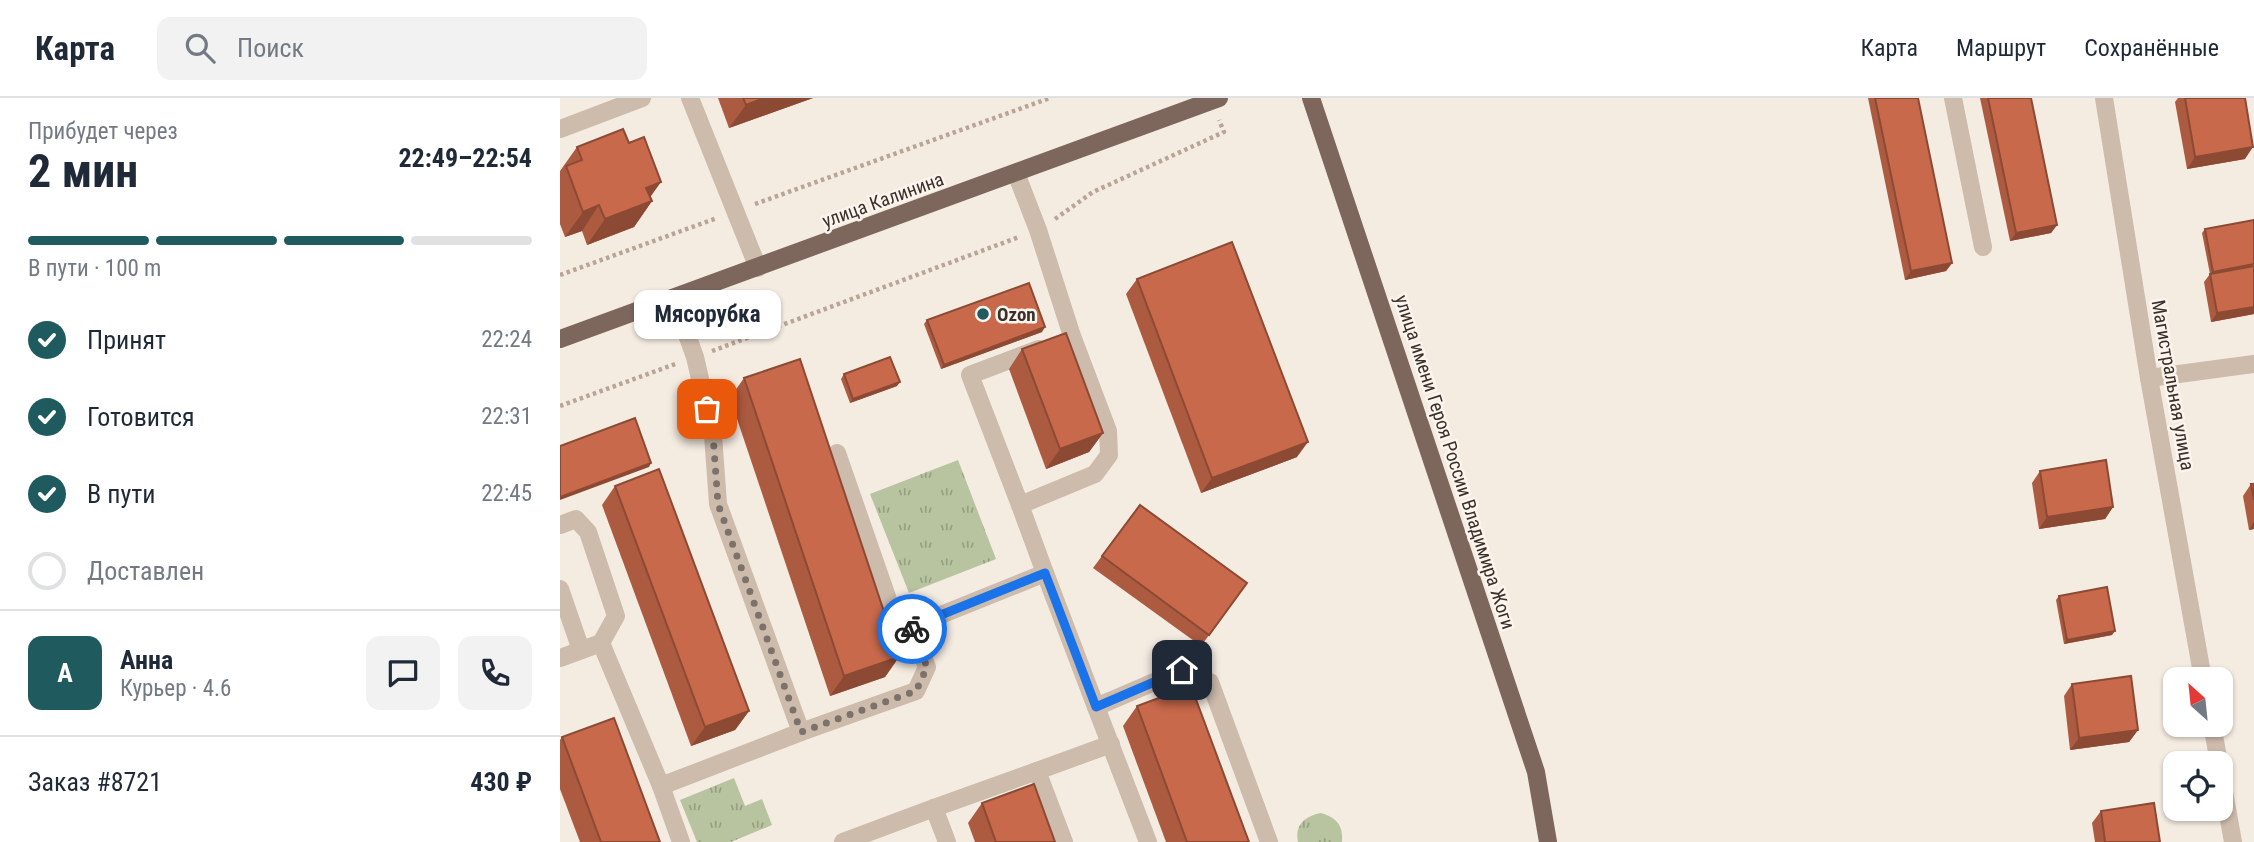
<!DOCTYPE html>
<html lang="ru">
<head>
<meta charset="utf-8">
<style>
  :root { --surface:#fff; --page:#f2f2f3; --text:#1f2937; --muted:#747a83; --line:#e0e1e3; --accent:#1f5a5e }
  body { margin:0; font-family:"Roboto Condensed",sans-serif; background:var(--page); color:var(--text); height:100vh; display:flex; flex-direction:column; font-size:26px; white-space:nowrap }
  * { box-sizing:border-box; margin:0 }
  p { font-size:23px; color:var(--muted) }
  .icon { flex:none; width:38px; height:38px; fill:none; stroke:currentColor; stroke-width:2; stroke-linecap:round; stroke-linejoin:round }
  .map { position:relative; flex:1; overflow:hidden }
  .side { display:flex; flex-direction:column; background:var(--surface); width:560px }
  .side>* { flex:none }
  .needle { width:46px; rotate:333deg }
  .fabs { position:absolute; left:1603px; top:569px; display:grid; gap:14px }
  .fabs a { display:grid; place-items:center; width:70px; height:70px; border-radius:14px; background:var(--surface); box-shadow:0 2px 5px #0004; font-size:35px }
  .pin { position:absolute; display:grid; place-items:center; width:60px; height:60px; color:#fff; margin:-30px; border-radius:14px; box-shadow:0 4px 10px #0006 }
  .courier { position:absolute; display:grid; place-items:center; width:70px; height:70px; margin:-35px; border:5px solid #1a73e8; border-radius:50%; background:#fff; color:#222; box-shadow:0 2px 9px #0007 }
  .bubble { position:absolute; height:49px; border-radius:14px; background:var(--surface); box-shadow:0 2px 5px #0004; font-size:23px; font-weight:700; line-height:49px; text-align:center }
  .overview em { font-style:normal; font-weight:700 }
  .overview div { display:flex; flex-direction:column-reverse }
  .overview { display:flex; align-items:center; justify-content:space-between; height:119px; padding:0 28px }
  h1 { font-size:46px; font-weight:700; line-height:52px }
  .bar { display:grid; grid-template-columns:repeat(4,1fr); gap:10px 7px; align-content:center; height:84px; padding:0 28px }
  .bar i { height:9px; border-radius:5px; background:var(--line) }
  .bar .selected { background:var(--accent) }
  .bar p { grid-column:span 4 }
  .line { display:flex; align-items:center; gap:18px; padding:0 28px; border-top:2px solid var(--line) }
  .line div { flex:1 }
  .round { display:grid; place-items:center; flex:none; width:74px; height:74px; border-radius:14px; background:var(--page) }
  ol { padding:0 28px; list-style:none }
  li { display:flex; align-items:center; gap:21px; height:77px }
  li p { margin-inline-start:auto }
  li .icon { padding:7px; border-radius:50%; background:var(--accent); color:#fff; stroke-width:4 }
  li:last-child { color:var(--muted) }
  li i { width:38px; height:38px; border:4px solid var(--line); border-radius:50% }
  header { display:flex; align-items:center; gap:42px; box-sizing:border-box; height:98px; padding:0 35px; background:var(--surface); border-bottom:2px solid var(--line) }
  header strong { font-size:33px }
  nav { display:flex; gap:38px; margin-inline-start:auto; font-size:24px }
  .search { width:490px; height:63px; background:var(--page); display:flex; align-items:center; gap:18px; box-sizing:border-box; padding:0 24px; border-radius:14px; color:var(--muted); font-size:26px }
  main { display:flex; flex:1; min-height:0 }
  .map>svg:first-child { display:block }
</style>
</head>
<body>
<header>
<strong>Карта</strong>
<div class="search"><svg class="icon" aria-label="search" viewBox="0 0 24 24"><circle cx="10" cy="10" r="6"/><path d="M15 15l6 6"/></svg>Поиск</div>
<nav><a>Карта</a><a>Маршрут</a><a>Сохранённые</a></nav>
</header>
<main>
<section class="side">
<div class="overview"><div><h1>2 мин</h1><p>Прибудет через</p></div><em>22:49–22:54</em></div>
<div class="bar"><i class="selected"></i><i class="selected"></i><i class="selected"></i><i></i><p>В пути · 100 m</p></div>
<ol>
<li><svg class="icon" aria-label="check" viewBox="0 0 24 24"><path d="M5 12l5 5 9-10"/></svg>Принят<p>22:24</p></li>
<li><svg class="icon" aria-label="check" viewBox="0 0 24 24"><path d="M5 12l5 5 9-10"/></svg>Готовится<p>22:31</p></li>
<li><svg class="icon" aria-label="check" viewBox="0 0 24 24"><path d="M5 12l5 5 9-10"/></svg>В пути<p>22:45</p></li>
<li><i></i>Доставлен</li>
</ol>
<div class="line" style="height:126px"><b class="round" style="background:var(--accent);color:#fff">А</b><div><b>Анна</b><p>Курьер · 4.6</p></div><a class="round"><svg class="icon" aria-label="chat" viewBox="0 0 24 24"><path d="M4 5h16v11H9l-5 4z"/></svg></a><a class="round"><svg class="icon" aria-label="phone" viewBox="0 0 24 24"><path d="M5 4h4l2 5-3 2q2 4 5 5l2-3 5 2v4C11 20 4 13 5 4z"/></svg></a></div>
<div class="line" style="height:91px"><div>Заказ #8721</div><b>430 ₽</b></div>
</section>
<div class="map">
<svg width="1694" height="744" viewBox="0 0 1694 744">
  <defs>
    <pattern id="park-tufts" width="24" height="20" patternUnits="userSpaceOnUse" patternTransform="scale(1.75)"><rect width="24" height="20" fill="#b8c4a0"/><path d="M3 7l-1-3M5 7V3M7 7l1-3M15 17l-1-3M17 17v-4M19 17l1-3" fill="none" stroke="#97a083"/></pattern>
  </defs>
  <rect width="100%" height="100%" fill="#f4ebe1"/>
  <g fill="url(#park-tufts)">
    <path d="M398,362L436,461L349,495L310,396Z"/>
    <path d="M174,680L185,708L202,701L212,727L171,744H137L120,702Z"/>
    <path d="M761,715C777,720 783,727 782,744H738C734,726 746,718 761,715Z"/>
  </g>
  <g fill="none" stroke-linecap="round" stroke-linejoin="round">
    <g stroke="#b9a596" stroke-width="4.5" stroke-dasharray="3.5 3.5" stroke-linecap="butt">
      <path d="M195,106L490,0"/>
      <path d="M495,121L533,94L664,34L659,22"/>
      <path d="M0,177L157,120"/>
      <path d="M152,253L459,139"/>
      <path d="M0,308L118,265"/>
    </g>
    <g stroke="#cdbbac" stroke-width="18">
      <path d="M130,0L198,170"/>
      <path d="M1393,0L1423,149"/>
      <path d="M1544,0L1589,280L1643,581"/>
      <path d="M0,31L82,0"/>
      <path d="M114,201L135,259L153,337L158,406L241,634"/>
      <path d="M1589,280L1694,266"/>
      <path d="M277,355L332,513L351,529"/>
      <path d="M460,407L410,277L479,251"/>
      <path d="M0,427L16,421L28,434L56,518L41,545"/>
      <path d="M485,475L536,609"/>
      <path d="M0,491L21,552"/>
      <path d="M0,560L41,545L101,688L241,634L356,593L367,569L351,529L485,475L460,407L535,376L549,357L548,333L512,238L478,132L456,75"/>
      <path d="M1652,626L1659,665"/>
      <path d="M1661,677L1673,744"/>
      <path d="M101,688L121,744"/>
      <path d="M283,744L374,710"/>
      <path d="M387,744L374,710L477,673"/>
      <path d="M504,744L477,673L551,646"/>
      <path d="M588,744L536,609L622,572L650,584L709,744"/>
    </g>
    <g stroke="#7d675c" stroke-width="18">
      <path d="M751,0L976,674L988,744"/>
      <path d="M0,241L659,0"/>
    </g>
  </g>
  <g fill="#ac5a40">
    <path d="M158,0H253L169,30Z"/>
    <path d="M1308,0H1358L1392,165L1386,173L1345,182Z"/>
    <path d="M1420,0H1471L1497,127L1491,135L1450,143Z"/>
    <path d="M1618,0H1685V61L1627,71L1615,4Z"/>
    <path d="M17,49L90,100L92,103L74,129L27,147L22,133L5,139L0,126V73Z"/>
    <path d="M1694,122V216L1651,224L1644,184L1650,176L1642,135L1645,131Z"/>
    <path d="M577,181L737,359L641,395L566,196Z"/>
    <path d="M367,222L482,234L381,271L364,226Z"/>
    <path d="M462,251L543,335L529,354L486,371L449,271Z"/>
    <path d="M284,276L337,288L290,305L281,281Z"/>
    <path d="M184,280L339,559L325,579L270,598L170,300Z"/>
    <path d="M1480,373L1553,409L1545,421L1479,431L1472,385Z"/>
    <path d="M1691,386H1694V431L1689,432L1683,398Z"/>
    <path d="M55,388L189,613L175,632L131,648L42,407Z"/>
    <path d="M580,407L687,485L641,548L533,470Z"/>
    <path d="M1499,498L1552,537L1504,546L1496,502Z"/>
    <path d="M1512,586L1578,632L1569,644L1510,652L1504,598Z"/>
    <path d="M577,608L689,744H606L563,628Z"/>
    <path d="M2,639L100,744H20L0,691V642Z"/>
    <path d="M422,705L495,744H415L408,725Z"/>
    <path d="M1541,713L1600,744H1535L1532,725Z"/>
  </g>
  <g fill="#8c4a34">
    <path d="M204,0H253L169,30L186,7Z"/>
    <path d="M1693,49L1685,61L1627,71L1635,59Z"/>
    <path d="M101,84L86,105L92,103L74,129L27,147L45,121L86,90Z"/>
    <path d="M39,107L22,133L5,139L23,114Z"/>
    <path d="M1497,127L1491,135L1450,143L1456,135Z"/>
    <path d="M1392,165L1386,173L1345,182L1351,173Z"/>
    <path d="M1694,209V216L1651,224L1657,215Z"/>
    <path d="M485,229L482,234L381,271L384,267Z"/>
    <path d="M340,284L337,288L290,305L293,301Z"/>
    <path d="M543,335L529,354L486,371L500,351Z"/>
    <path d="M748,344L737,359L641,395L652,380Z"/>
    <path d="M91,365L89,369L0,402V399Z"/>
    <path d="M1553,409L1545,421L1479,431L1487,419Z"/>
    <path d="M1694,424V431L1689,432Z"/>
    <path d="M1555,533L1552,537L1504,546L1507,542Z"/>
    <path d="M339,559L325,579L270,598L284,578Z"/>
    <path d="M189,613L175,632L131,648L145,629Z"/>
    <path d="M1578,632L1569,644L1510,652L1519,640Z"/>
  </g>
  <g fill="#c8694b" stroke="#8c4a34" stroke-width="2">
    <path d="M183,0H204L186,7Z"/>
    <path d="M1315,0H1358L1392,165L1351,173Z"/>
    <path d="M1428,0H1471L1497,127L1456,135Z"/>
    <path d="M1625,0H1685L1693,49L1635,59Z"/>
    <path d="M63,31L69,45L84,39L101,84L86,90L92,103L45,121L39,107L23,114L6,68L22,62L17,49Z"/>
    <path d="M1694,122V166L1653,174L1645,131Z"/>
    <path d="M672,144L748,344L652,380L577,181Z"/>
    <path d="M1694,168V209L1657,215L1650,176Z"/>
    <path d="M469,185L485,229L384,267L367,222Z"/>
    <path d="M506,235L543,335L500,351L462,251Z"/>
    <path d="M330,259L340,284L293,301L284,276Z"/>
    <path d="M240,261L339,559L284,578L184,280Z"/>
    <path d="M75,320L91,365L0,399V348Z"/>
    <path d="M1546,362L1553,409L1487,419L1480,373Z"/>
    <path d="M99,371L189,613L145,629L55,388Z"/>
    <path d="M1691,386H1694V402Z"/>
    <path d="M580,407L687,485L649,537L542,458Z"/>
    <path d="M1547,489L1555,533L1507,542L1499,498Z"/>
    <path d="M1571,578L1578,632L1519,640L1512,586Z"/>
    <path d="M631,588L689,744H627L577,608Z"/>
    <path d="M54,620L100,744H41L2,639Z"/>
    <path d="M474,686L495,744H436L422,705Z"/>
    <path d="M1594,705L1600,744H1545L1541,713Z"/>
  </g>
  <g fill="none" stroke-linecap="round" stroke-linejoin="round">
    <path stroke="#7c716b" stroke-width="7" stroke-dasharray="0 12.6" d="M147,311L153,337L158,406L241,634L356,593L367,569L352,531"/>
    <path stroke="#1a73e8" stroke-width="9" d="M352,531L351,529L485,475L536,609L622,572"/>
  </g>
  <circle fill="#1f5a5e" stroke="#fbf5ee" stroke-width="2.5" cx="423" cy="216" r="7"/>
  <g text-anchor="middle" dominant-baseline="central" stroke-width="5" stroke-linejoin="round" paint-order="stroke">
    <g font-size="19" fill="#3b302b" stroke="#fbf5ee">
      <text transform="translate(323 102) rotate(-20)">улица Калинина</text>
      <text transform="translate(1613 287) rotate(80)">Магистральная улица</text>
      <text transform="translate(895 364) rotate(72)">улица имени Героя России Владимира Жоги</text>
    </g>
    <g font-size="19" font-weight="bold" fill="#3b302b" stroke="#fbf5ee" text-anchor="start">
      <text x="437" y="216">Ozon</text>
    </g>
  </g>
</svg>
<div class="fabs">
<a><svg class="needle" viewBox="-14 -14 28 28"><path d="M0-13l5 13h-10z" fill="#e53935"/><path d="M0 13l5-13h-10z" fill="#747a83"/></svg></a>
<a><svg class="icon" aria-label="locate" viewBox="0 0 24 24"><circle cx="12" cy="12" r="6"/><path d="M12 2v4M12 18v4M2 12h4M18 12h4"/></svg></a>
</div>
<div class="pin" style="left:147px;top:311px;background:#ea580c"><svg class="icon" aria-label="bag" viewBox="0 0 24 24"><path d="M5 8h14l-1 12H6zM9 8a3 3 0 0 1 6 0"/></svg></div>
<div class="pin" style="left:622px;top:572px;background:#1f2937"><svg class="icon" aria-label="home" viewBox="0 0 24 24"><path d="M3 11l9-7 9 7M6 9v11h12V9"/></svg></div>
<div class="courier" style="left:352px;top:531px"><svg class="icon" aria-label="bike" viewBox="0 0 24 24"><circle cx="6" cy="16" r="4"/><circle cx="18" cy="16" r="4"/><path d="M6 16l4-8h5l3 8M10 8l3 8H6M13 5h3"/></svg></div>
<div class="bubble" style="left:74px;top:192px;width:147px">Мясорубка</div>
</div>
</main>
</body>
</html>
